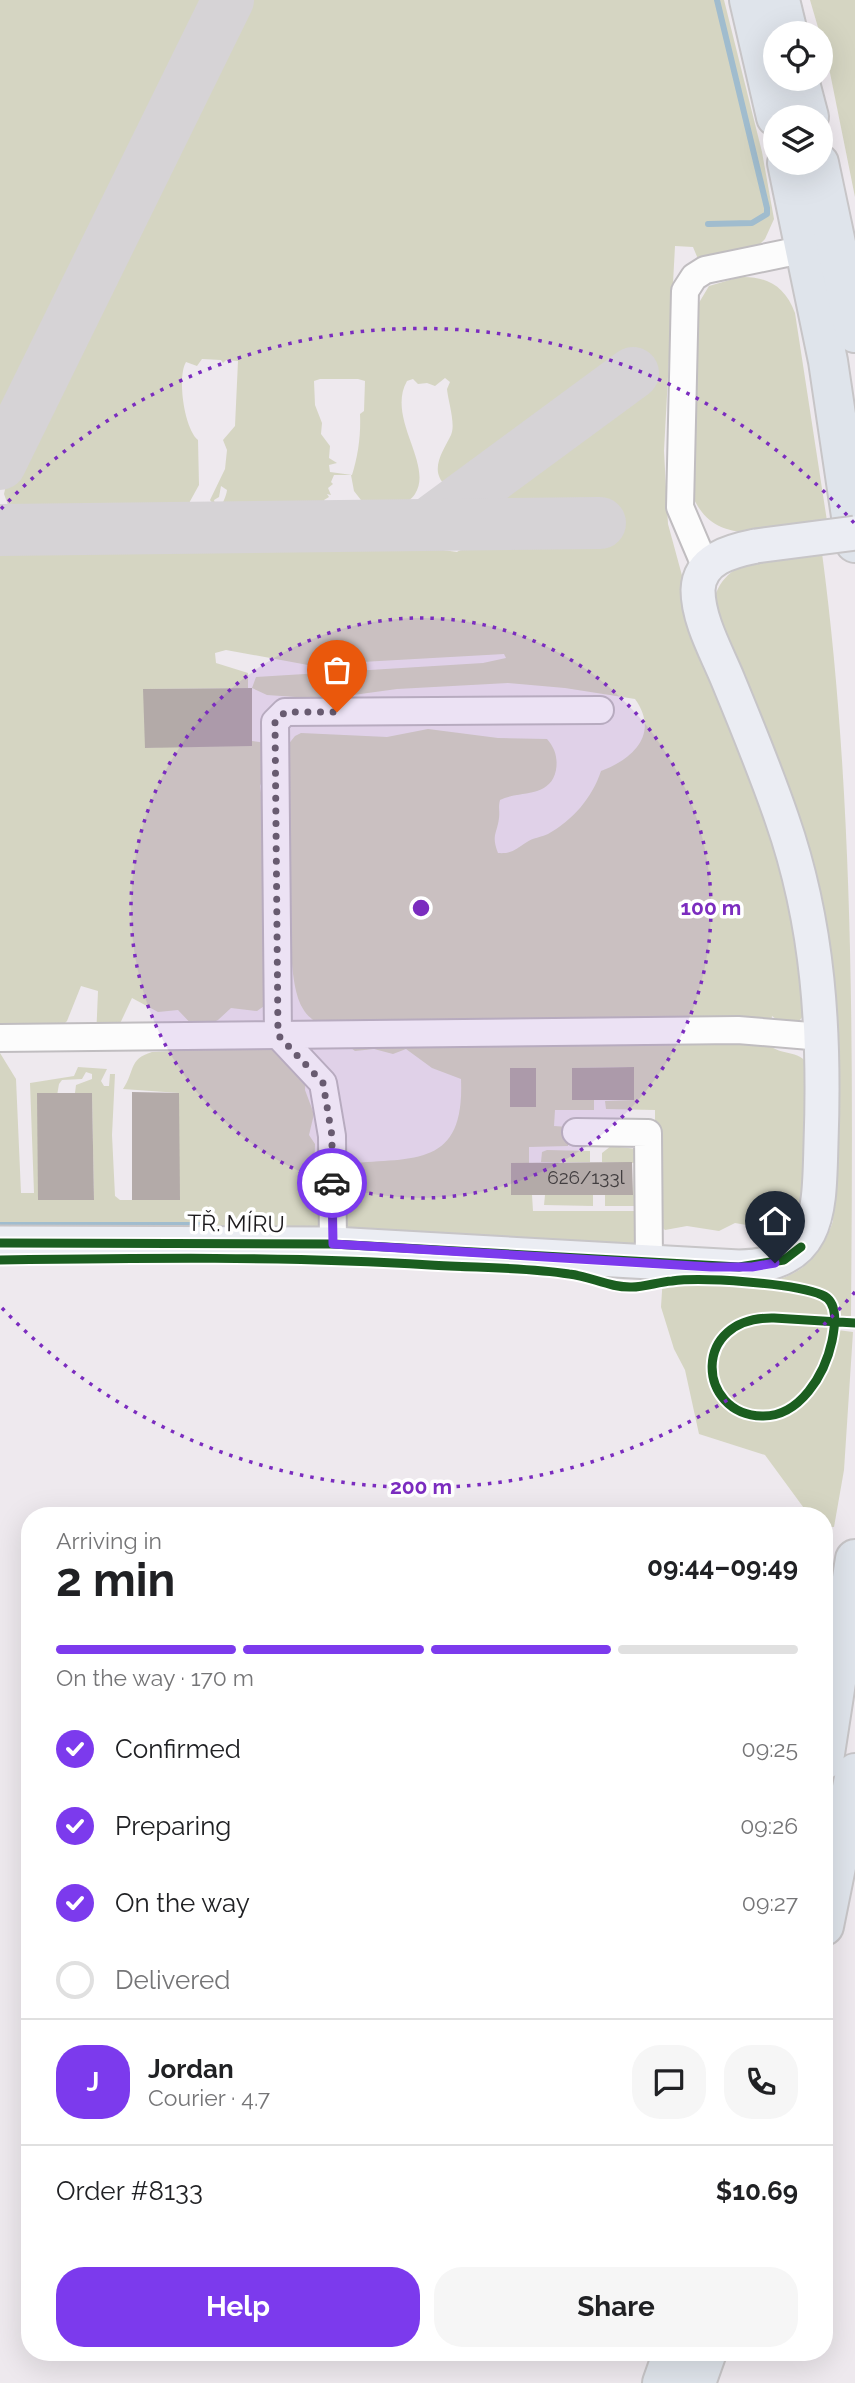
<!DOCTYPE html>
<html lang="en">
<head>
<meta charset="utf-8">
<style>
  :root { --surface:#fff; --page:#f6f6f6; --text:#202124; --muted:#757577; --line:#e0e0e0; --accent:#7c3aed }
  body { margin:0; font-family:Raleway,sans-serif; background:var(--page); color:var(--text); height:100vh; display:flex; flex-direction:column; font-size:26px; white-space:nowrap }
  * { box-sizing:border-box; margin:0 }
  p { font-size:23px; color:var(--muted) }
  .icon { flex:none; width:38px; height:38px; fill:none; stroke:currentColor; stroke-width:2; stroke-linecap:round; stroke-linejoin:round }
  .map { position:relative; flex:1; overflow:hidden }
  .side { position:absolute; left:21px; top:1507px; width:812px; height:854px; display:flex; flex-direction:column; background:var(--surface); border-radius:28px; box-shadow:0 7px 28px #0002 }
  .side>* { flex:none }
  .tools { position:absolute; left:763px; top:21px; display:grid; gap:14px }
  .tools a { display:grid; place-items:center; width:70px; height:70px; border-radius:50%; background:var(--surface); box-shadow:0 7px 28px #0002; font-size:35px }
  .pin { position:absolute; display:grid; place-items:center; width:60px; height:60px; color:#fff; margin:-72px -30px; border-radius:50% 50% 50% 0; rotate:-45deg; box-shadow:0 0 7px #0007 }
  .pin .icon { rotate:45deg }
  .courier { position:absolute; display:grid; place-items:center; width:70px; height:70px; margin:-35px; border:5px solid #7c3aed; border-radius:50%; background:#fff; color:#222; box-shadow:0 2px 9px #0007 }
  .overview em { font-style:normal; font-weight:700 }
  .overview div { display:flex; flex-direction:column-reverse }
  .overview { display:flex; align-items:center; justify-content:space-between; height:119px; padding:0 35px }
  h1 { font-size:46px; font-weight:700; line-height:52px }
  .bar { display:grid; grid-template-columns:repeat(4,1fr); gap:10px 7px; align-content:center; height:84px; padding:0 35px }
  .bar i { height:9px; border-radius:5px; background:var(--line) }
  .bar .selected { background:var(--accent) }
  .bar p { grid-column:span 4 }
  .line { display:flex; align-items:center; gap:18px; padding:0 35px; border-top:2px solid var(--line) }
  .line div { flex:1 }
  .round { display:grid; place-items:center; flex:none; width:74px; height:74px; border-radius:28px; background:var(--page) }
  ol { padding:0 35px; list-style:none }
  li { display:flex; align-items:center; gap:21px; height:77px }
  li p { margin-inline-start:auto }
  li .icon { padding:7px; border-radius:50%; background:var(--accent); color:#fff; stroke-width:4 }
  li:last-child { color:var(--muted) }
  li i { width:38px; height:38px; border:4px solid var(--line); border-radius:50% }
  .primary-button { display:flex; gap:14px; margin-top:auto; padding:14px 35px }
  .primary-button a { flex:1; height:80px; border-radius:28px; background:var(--accent); color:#fff; font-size:28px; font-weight:700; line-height:80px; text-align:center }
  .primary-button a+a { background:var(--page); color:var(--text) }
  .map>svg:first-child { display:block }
</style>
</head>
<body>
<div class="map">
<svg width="855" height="2383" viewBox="0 0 855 2383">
  <rect width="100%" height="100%" fill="#eee9ee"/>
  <g fill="#d5d5c2" fill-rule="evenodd">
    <path d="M0,0H202L207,17L168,93L170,98L142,144L126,178L127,183L124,184L114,202L0,432Z"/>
    <path d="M252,0H724L762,152L774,219L765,239L757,247L698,259L693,247L675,246L664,451L668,524L693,616L787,867L807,1011L796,1025L780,1022L772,1016L768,1045C788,1059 804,1046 812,1076L801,1211L789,1236V1217L752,1226L735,1223L719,1231L687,1226L665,1230L655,1221V1110L606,1109L605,1101L634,1100L633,1067L572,1068V1100H594V1110H555L554,1126L568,1127V1146L529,1147V1163H511V1195H532L533,1211H644L635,1250L348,1229L343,1222V1164C412,1157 465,1170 461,1079L432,1068L406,1049L393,1054L374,1049L355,1051L351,1048L352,1042C308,1020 297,1017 292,964C291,952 287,939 287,927C288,914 294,902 288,890L287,746L295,736L301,733L387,737L428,729L498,738L547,739C555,748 558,758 556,770C550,799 519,790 500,800C498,808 500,811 499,818C497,834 491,835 498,853C512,854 516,849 527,842C532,838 542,837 548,834C573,820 592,798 601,771C633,759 660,734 635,699L565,688L508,683L397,689L324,699L267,695L252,688L256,677L483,663L506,658L504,654L308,665L226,650L215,653L216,663L248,673V688L144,689L146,748L252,741L266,743L265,774L260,786L268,839L263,858L267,1004L257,1011L231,1008L218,1020L197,1030L178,1010L158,1012L132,998L117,1030L96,1039L98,991L81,986L67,1021L59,1029L0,1032V545L95,546L184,542L211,534L226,540L251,535L253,532C288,532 323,527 357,528C385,530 410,545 437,544L443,550L457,552C475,540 567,538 592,538L598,534L603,519L595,513C555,523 506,519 466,511L613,408L631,378L621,364L568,401L573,406L566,413L561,407L552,411L446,486C428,470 444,450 451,435C456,424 448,401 447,389L450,382L445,378L435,386L427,383L418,384L413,379L407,381C386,418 434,465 415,494C412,500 403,503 398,508L399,514L384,510L383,514L366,502L353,509L354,513L350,510L330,512L319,508C303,516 269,513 246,510L238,518L239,510L232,503L220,520L225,508L218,512C221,506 226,498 227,490L221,486L219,497L214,500L216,508L210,500L225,469L227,450L223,440L235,426L238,361L226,360L223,363L221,360L202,359L197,366L186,362C177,377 184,428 198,440L199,485L183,514L135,513L133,518L129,514L93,515L90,524C74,517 51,508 36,522V517H29L8,505L4,494L7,481L50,398L91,306L129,238L139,209L141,212L222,55L242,6L244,3L250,4ZM320,379H358L365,381L364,411L360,414C361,435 358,456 352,475L330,472L329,465L337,463L329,458L330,446L321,434L322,423L315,405L314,381ZM334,475H351L354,491L361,500C353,510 339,512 327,509L324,500L329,497L327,494L331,495L328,488L333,484L331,482Z"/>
    <path d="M810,0H855V197L827,58Z"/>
    <path d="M740,277C767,276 785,286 795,313L827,521C777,529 713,553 691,492L697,306L709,286Z"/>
    <path d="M822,553C855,801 853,1065 851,1316L829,1317L830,1329L853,1332L844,1470L834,1527H824V1516L809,1515L765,1455L699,1434L685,1370L674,1349L661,1307L663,1276C734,1281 804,1306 833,1221L837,1011L833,980L713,604C723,552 781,558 822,553Z"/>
    <path d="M269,1046L293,1060L306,1073L305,1090L314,1114L309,1135L315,1144L314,1172L303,1180L309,1198L319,1196L323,1182L324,1220L318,1229L0,1233V1053L16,1079L21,1193H34L30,1083L74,1076L78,1067L107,1069L101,1081L104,1086H109L110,1074H115L112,1135L115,1196L120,1200H179V1093L123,1089C135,1072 128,1059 152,1052ZM86,1072L92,1074V1079L76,1085L75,1093L92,1094L94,1200H39L59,1084L62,1080L82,1079Z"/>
    <path d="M611,1146L637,1149L644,1206H605V1195L633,1194L634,1163L602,1162V1153Z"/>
    <path d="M547,1150L590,1151V1162H541L542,1152Z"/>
    <path d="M545,1195H593V1206L544,1205Z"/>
  </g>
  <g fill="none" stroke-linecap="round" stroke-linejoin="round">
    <g stroke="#a0bcce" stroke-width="6">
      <path d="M708,224L752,223L767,214V208L717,0"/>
      <path d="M0,1225H200"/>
    </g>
    <g stroke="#d6d3d6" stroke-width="52">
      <path d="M0,464L228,0"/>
      <path d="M428,524L633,373"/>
      <path d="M0,530L600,523"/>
    </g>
  </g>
  <g fill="#b3aaa8">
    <path d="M252,688V746L145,748L143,689Z"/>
    <path d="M634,1067V1100H572V1068Z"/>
    <rect x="510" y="1068" width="26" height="39"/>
    <path d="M132,1092L179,1093L180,1200H132Z"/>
    <path d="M37,1093H92L94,1200H38Z"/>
    <path d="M632,1162L633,1195H511V1163Z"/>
  </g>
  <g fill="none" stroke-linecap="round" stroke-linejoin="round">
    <g stroke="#c0bdc0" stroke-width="30">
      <g id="minor">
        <path d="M706,568L680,507L685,291L694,277L705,270L806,249"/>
        <path d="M0,1038L278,1035L275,722L285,712L600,710"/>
        <path d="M576,1132L648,1133L649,1263"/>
        <path d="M333,1244L332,1136L323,1083L278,1035L738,1030L822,1037"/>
      </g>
    </g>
    <g stroke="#c7c5c7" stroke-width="37">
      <path id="major" d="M0,1243L333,1244L739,1267C822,1265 819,1210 821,1143C825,1032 819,925 782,819C766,772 747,726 728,680C717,653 698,620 698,590C699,559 731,551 756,546"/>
    </g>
    <g stroke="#c7c5c7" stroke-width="42">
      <g id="highway">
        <path d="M749,0L776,117"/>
        <path d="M780,0L788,33"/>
        <path d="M799,79L809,117"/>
        <path d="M787,163L828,361L855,543"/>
        <path d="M819,163L855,333"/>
        <path d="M824,1760L855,1559"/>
        <path d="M824,1926L855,1773"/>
        <path d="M662,2383L673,2352"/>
        <path d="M696,2383L707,2352"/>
      </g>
    </g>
    <use href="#minor" stroke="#fcfcfc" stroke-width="26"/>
    <use href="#major" stroke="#ebedf3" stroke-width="33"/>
    <use href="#highway" stroke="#dfe4eb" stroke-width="38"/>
    <g stroke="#c7c5c7" stroke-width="37" stroke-linecap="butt">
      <path id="major-bridge" d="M756,546L855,533"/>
    </g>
    <use href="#major-bridge" stroke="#ebedf3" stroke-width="33"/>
    <g stroke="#fff" stroke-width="13">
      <g id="cycleway">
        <path d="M0,1243L333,1244L739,1267L784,1260L801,1247"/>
        <path d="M0,1260C143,1258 287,1256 430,1265C476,1268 524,1267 569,1274C590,1276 610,1288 632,1287C645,1287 658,1282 672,1281C702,1277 794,1283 822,1295C839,1302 835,1326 832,1341C825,1374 800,1417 762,1416C697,1415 690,1316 774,1318L855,1323"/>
      </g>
    </g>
    <use href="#cycleway" stroke="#1b5e20" stroke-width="9"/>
  </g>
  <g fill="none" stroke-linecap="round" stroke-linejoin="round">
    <path stroke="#666266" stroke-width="7" stroke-dasharray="0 12.6" d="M332,1183V1136L323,1083L278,1035L275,722L285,712H337"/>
    <path stroke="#7c3aed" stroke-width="9" d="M332,1183L333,1244L711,1267H752L775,1263"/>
  </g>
  <circle cx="421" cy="908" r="290" fill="#7b2cbf" fill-opacity=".12"/>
  <g fill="none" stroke="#7b2cbf" stroke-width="3.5" stroke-dasharray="3.5 7">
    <circle cx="421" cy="908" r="290"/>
    <path d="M855 1292A579 579 0 0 1 1 1307M1 509A579 579 0 0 1 855 524"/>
  </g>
  <g text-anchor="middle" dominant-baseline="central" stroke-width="7" stroke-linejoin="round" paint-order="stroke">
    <g font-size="19" fill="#423e40">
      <text x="586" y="1177">626/133l</text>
    </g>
    <g font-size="23" fill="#1c1a1d" stroke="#fff">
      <text transform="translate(236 1223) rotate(1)">TŘ. MÍRU</text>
    </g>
  </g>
  <circle cx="421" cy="908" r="10" fill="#7b2cbf" stroke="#fff" stroke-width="3.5"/>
  <g font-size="21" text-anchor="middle" font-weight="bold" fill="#7b2cbf" stroke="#fff" stroke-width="7" stroke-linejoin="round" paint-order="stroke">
    <text x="711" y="915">100 m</text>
    <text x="421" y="1494">200 m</text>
  </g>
</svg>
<div class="tools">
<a><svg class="icon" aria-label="locate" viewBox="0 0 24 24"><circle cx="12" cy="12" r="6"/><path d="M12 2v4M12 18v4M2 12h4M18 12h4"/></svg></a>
<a><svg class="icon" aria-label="layers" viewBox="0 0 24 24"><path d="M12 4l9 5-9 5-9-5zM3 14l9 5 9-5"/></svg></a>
</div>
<div class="pin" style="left:337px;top:712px;background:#ea580c"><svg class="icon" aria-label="bag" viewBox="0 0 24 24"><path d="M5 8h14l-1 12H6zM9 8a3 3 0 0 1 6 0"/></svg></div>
<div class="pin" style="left:775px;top:1263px;background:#1f2937"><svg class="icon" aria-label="home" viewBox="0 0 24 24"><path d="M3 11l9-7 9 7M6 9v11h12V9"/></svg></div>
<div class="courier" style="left:332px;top:1183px"><svg class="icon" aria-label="car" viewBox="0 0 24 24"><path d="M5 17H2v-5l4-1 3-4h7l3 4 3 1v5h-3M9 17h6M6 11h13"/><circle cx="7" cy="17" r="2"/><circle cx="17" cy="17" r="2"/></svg></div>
<section class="side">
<div class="overview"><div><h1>2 min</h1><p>Arriving in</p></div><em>09:44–09:49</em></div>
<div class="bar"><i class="selected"></i><i class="selected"></i><i class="selected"></i><i></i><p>On the way · 170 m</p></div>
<ol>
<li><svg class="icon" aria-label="check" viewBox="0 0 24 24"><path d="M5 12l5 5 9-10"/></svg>Confirmed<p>09:25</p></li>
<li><svg class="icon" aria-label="check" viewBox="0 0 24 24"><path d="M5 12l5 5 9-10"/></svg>Preparing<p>09:26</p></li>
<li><svg class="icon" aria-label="check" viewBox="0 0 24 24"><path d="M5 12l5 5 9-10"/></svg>On the way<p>09:27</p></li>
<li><i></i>Delivered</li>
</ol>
<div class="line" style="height:126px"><b class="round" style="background:var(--accent);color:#fff">J</b><div><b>Jordan</b><p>Courier · 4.7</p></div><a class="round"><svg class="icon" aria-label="chat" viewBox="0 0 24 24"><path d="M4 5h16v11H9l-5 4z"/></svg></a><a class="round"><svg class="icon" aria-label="phone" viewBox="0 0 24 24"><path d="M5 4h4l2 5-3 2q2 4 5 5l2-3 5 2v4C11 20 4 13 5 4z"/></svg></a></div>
<div class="line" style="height:91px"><div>Order #8133</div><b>$10.69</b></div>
<div class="primary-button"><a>Help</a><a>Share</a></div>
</section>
</div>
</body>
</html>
